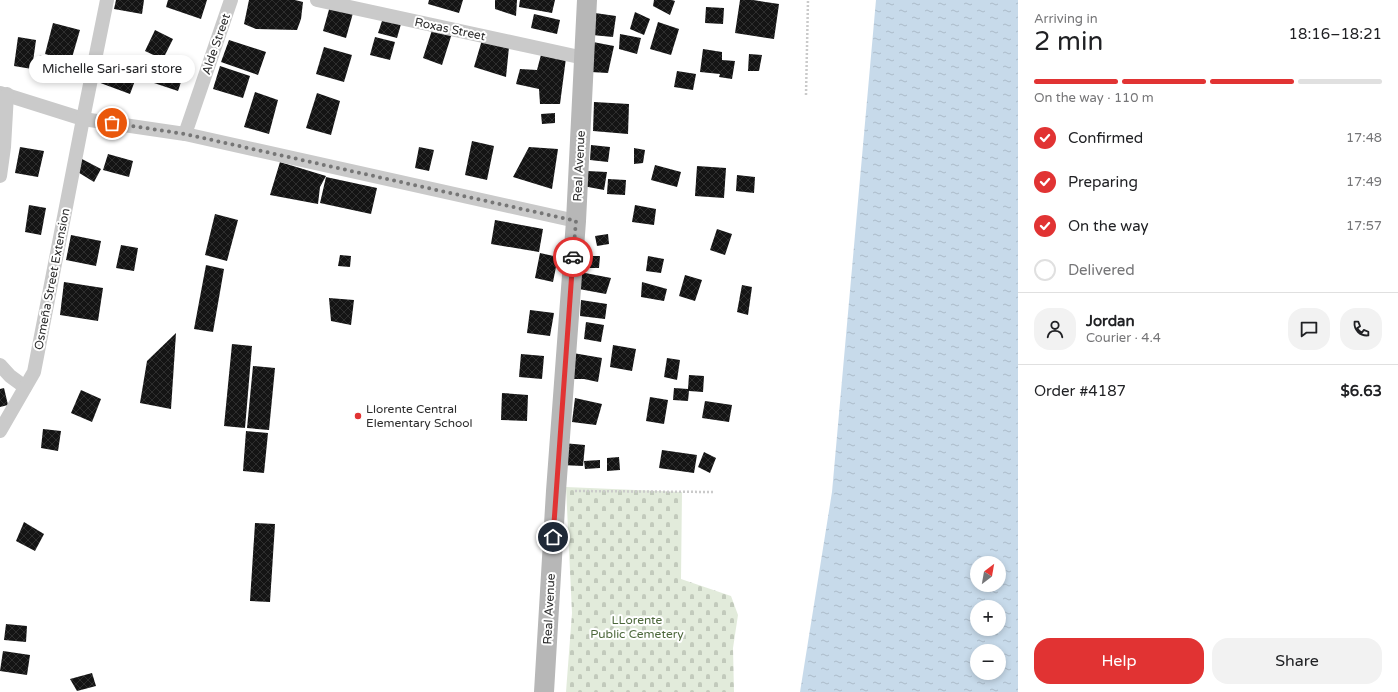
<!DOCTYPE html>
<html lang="en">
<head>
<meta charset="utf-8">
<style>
  :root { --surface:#fff; --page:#f2f2f2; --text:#202124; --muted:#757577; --line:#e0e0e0; --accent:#e13333 }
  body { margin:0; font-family:"Varela Round",sans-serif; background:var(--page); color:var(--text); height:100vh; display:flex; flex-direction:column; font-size:15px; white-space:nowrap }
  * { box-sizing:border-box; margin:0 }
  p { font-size:13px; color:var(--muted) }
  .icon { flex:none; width:22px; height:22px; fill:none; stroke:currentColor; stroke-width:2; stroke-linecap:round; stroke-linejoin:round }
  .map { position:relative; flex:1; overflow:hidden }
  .details { display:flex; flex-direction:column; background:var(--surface); width:380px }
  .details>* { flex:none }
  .needle { width:26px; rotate:31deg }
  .controls { position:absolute; left:970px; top:556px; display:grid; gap:8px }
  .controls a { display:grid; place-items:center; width:36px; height:36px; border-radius:50%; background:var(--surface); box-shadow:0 2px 6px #0003; font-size:20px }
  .pin { position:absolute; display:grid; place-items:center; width:34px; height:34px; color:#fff; margin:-17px; border:2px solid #fff; border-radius:50%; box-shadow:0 1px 4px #0007 }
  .courier { position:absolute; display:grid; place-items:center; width:40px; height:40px; margin:-20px; border:3px solid #e13333; border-radius:50%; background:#fff; color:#222; box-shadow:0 1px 5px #0007 }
  .bubble { position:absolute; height:28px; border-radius:14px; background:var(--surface); box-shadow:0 2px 6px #0003; font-size:13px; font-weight:600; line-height:28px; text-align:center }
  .headline em { font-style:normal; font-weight:600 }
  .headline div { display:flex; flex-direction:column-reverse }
  .headline { display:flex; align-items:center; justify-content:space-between; height:68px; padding:0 16px }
  h1 { font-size:26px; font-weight:600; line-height:30px }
  .bar { display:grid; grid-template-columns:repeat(4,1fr); gap:6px 4px; align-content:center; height:48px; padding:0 16px }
  .bar i { height:5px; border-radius:3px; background:var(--line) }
  .bar .selected { background:var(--accent) }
  .bar p { grid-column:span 4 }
  .line { display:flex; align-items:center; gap:10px; padding:0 16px; border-top:1px solid var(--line) }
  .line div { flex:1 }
  .round { display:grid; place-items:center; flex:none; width:42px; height:42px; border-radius:16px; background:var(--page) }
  ol { padding:0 16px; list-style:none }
  li { display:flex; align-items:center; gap:12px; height:44px }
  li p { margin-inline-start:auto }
  li .icon { padding:4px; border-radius:50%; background:var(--accent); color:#fff; stroke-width:4 }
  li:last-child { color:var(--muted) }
  li i { width:22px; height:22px; border:2px solid var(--line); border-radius:50% }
  .cta { display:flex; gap:8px; margin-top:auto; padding:8px 16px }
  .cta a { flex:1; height:46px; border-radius:16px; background:var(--accent); color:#fff; font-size:16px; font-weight:600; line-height:46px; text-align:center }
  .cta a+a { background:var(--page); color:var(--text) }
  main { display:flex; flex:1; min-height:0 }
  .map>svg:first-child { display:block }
</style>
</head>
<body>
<main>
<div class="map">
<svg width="1018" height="692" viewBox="0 0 1018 692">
  <defs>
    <pattern id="cemetery-stones" width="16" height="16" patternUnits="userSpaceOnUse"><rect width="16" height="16" fill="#e2ebdb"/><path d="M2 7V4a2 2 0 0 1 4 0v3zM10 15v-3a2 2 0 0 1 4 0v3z" fill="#c2cabc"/></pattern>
    <pattern id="water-ripples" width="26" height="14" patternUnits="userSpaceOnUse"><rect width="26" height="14" fill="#c7daea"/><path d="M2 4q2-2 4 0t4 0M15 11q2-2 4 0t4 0" fill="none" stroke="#abbbc9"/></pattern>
    <pattern id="building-cross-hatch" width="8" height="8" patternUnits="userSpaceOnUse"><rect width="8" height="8" fill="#141414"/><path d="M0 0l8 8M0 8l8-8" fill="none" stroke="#2e2e2e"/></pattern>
  </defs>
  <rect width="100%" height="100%" fill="#fff"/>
  <path fill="url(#cemetery-stones)" d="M566,487L682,492L681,579L731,596L738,615L733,648L734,692H566L572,613Z"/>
  <path fill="url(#water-ripples)" fill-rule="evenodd" d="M876,0H1018V692H800L832,492ZM977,563H999V585H977ZM977,607H999V629H977ZM977,651H999V673H977Z"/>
  <g fill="url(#building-cross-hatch)">
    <path d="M116,0H144L142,14L114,9Z"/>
    <path d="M168,0H207L201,19L166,7Z"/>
    <path d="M249,0H295L303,2L301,19L297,30L256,29L244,24Z"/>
    <path d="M429,0H463L459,13L428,4Z"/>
    <path d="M495,0H517L516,16L495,9Z"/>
    <path d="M520,0H555L552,13L519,7Z"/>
    <path d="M654,0H672L675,1L670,15L653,6Z"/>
    <path d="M740,0H753L779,4L774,39L735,33Z"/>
    <path d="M330,6L353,13L346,38L323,31Z"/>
    <path d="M706,7L724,8L723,24L705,23Z"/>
    <path d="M635,12L650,19L644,35L630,29Z"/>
    <path d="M595,13L616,16L613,37L592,35Z"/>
    <path d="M534,14L560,20L557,34L531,28Z"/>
    <path d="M383,18L401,24L397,38L378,33Z"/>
    <path d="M658,22L679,29L671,55L650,49Z"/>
    <path d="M53,23L80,30L71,61L45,54Z"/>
    <path d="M434,24L453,30L442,65L423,58Z"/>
    <path d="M155,30L173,39L163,59L186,67L178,91L154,83L162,59L145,51Z"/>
    <path d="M620,34L641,38L637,54L619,49Z"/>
    <path d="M18,37L36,40L32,69L14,66Z"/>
    <path d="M375,37L395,42L390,60L370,55Z"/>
    <path d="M229,40L266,52L258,75L221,62Z"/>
    <path d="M482,40L509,47L506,77L474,67Z"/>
    <path d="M593,42L614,46L608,73L591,72Z"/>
    <path d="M324,47L352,55L344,82L316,74Z"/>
    <path d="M703,49L722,52V60L735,61L732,79L719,77L720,74L700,72Z"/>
    <path d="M542,51L566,58L560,104H540L539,89L516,84L520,69L537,70Z"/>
    <path d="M749,54L762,55L759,71H748Z"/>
    <path d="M40,55L65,64L58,83L33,74Z"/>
    <path d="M104,57L139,70L130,94L95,81Z"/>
    <path d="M220,66L250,76L243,98L213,89Z"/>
    <path d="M677,71L696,74L693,90L674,87Z"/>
    <path d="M255,92L278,100L269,134L244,127Z"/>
    <path d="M317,93L340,101L331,135L306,128Z"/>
    <path d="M594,102L629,104L628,134L593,131Z"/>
    <path d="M555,113V123L542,124L541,114Z"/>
    <path d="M472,141L494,146L487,180L465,175Z"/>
    <path d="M591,145L610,147L608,162L590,160Z"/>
    <path d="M20,147L44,151L38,177L15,173Z"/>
    <path d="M419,147L434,150L429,171L415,168Z"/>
    <path d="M529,147L558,149L552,189L513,177Z"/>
    <path d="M634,148L645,150L643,163L634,164Z"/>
    <path d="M108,154L133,161L129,177L103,170Z"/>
    <path d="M82,159L101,169L94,182L76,171Z"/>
    <path d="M280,162L326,176L320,187L318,204L270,195Z"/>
    <path d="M655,165L681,172L677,187L651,180Z"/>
    <path d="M697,166L726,168L724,198L695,196Z"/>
    <path d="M587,171L607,172L604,190L583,186Z"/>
    <path d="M737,175L755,177L754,193L736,191Z"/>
    <path d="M326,177L377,188L371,214L320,203Z"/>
    <path d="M608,179L626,180L625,195L607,194Z"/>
    <path d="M29,205L46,208L41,235L25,232Z"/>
    <path d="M635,205L656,209L654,225L632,222Z"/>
    <path d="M215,214L238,220L227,261L205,255Z"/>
    <path d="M495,220L543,229L539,252L491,244Z"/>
    <path d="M717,229L732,234L725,255L710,250Z"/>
    <path d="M608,234L609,244L597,246L595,236Z"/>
    <path d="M71,235L101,241L96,266L66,260Z"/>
    <path d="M121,245L138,248L134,271L116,268Z"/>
    <path d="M540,253L558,257L553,282L535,278Z"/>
    <path d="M340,255L351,256L350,267L338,266Z"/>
    <path d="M580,256H600L599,268H582Z"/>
    <path d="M648,256L664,259L661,273L646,271Z"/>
    <path d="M206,265L224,269L213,332L194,329Z"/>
    <path d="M580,272L611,278L606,294L579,289Z"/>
    <path d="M685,275L702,280L695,301L679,296Z"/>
    <path d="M64,282L103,288L98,321L60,315Z"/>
    <path d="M642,282L667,289L664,301L641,297Z"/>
    <path d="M742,285L752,287L748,315L737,312Z"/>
    <path d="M329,298L354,300L351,325L331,321Z"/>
    <path d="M581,300L607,304L605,319L580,316Z"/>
    <path d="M530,310L554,313L550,336L527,333Z"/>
    <path d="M586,322L604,325L601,342L584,339Z"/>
    <path d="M176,333L171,409L140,403L147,361Z"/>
    <path d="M232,344L252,346L245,428L224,426Z"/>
    <path d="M613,345L636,349L632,371L610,367Z"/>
    <path d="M573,353L602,358L598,382L584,379H572Z"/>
    <path d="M521,354L544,356L542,379L519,377Z"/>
    <path d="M667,358L680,360L677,380L664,377Z"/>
    <path d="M253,366L275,368L269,430L247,428Z"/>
    <path d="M689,375L704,376L703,392L689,391L688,401L673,400L674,388L688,389Z"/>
    <path d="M4,388L8,405L0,407V389Z"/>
    <path d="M81,390L101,399L92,422L71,413Z"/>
    <path d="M502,393L528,395L527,421L501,420Z"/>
    <path d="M650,397L668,400L664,424L646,421Z"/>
    <path d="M575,398L602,404L596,425L572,422Z"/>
    <path d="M705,401L732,405L729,422L702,418Z"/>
    <path d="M43,429L61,431L58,451L41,448Z"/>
    <path d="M246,431L268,433L264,473L243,471Z"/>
    <path d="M563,443L585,445L583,466L561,465Z"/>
    <path d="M662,450L697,455L694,473L659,468Z"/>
    <path d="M704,452L716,458L710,473L698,467Z"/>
    <path d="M619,457L620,470L607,471V458Z"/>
    <path d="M600,460V468L585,469L584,461Z"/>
    <path d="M24,522L44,534L35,551L16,541Z"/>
    <path d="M255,523L275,524L270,602L250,601Z"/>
    <path d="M6,624L27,626L26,642L4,640Z"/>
    <path d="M3,651L30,655L27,675L0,671Z"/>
    <path d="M92,673L96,686L77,691L70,679Z"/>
  </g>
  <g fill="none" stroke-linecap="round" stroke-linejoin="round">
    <g stroke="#cacaca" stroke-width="2.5" stroke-dasharray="2 2" stroke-linecap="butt">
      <path d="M806,95L808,0"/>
      <path d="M575,491L713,492"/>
    </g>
    <g stroke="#cacaca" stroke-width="14">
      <path d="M317,0L584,58"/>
      <path d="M0,93L83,119L185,134L576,221"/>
      <path d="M185,134L231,0"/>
      <path d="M0,176L4,147L7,94"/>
      <path d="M0,365L10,376L25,387"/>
      <path d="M0,431L34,372L83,119L107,0"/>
    </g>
    <path stroke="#b7b7b7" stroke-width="20" d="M544,692L556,491L576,221L587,0"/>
  </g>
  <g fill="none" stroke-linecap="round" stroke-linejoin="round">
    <path stroke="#767676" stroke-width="4" stroke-dasharray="0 7.2" d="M112,123L185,134L576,221L573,257"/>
    <path stroke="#e13333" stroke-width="5" d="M553,537L573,257"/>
  </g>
  <circle fill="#e13333" stroke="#fff" stroke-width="1.5" cx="358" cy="416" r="4"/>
  <g text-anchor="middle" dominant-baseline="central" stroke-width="4" stroke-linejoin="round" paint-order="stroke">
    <g font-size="12" fill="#2d2d2d" stroke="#fff">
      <text transform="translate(450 29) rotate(12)">Roxas Street</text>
      <text transform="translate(216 44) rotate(-71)">Alde Street</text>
      <text transform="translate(579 166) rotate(-87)">Real Avenue</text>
      <text transform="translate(52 279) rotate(-79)">Osmeña Street Extension</text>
      <text transform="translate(549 609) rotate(-87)">Real Avenue</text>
    </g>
    <g font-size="12" fill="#2d2d2d" stroke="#fff" text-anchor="start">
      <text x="366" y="409">Llorente Central<tspan x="366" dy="14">Elementary School</tspan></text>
    </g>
    <g font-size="12" fill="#4d683c" stroke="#fff">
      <text x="637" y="620">LLorente<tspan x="637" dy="14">Public Cemetery</tspan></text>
    </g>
  </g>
</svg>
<div class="controls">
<a><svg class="needle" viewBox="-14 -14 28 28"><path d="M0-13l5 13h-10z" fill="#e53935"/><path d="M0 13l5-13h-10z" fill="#757577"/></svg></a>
<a>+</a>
<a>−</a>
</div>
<div class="pin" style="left:112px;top:123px;background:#ea580c"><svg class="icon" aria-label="bag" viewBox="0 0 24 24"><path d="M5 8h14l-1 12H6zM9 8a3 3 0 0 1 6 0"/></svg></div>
<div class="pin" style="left:553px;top:537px;background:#1f2937"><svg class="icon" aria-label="home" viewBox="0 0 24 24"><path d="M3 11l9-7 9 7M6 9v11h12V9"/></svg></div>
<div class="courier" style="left:573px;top:257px"><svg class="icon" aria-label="car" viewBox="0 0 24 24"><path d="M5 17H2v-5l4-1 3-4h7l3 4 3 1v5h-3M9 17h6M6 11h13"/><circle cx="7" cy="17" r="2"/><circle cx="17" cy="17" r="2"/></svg></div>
<div class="bubble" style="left:29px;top:55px;width:166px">Michelle Sari-sari store</div>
</div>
<section class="details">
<div class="headline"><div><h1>2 min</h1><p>Arriving in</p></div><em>18:16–18:21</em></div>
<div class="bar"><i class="selected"></i><i class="selected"></i><i class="selected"></i><i></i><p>On the way · 110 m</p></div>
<ol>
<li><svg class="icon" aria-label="check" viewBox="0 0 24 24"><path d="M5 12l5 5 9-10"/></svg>Confirmed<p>17:48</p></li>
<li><svg class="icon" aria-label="check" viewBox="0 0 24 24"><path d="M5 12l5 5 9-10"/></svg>Preparing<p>17:49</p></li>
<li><svg class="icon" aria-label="check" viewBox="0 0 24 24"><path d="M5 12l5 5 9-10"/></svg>On the way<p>17:57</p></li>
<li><i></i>Delivered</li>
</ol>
<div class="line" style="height:72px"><a class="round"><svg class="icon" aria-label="person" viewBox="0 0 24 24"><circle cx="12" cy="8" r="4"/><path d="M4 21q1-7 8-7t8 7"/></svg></a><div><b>Jordan</b><p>Courier · 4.4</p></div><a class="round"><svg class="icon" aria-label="chat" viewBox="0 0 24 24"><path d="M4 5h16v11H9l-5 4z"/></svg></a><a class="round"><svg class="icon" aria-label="phone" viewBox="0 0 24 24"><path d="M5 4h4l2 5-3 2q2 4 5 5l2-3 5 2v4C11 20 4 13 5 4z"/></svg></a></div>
<div class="line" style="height:52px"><div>Order #4187</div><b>$6.63</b></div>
<div class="cta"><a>Help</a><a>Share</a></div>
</section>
</main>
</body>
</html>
